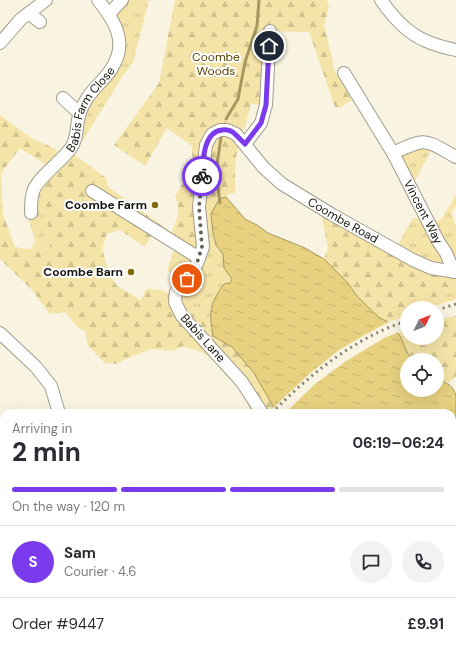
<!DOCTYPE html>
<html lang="en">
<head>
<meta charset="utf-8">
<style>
  :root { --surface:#fff; --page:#f2f2f3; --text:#2b2b33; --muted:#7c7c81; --line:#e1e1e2; --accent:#7c3aed }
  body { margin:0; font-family:"DM Sans",sans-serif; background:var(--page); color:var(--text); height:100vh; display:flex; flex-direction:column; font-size:15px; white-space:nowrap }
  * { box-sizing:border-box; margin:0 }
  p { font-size:13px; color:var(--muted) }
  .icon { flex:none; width:22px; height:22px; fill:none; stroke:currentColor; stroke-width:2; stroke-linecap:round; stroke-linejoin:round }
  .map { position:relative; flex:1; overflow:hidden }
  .details { position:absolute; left:0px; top:409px; width:456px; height:248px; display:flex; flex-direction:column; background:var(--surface); border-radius:12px 12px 0 0; box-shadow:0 4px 16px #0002 }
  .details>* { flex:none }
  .needle { width:26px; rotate:47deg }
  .buttons { position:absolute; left:400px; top:301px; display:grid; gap:8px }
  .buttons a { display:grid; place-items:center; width:44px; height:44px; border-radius:50%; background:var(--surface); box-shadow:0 4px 16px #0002; font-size:20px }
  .pin { position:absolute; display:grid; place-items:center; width:34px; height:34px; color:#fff; margin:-17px; border:2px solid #fff; border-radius:50%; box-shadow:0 1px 4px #0007 }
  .courier { position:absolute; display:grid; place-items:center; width:40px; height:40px; margin:-20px; border:3px solid #7c3aed; border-radius:50%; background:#fff; color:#222; box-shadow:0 1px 5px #0007 }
  .summary em { font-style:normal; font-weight:700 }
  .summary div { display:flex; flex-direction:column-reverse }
  .summary { display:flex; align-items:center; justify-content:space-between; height:68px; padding:0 12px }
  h1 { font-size:26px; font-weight:700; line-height:30px }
  .bar { display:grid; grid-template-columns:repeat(4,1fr); gap:6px 4px; align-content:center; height:48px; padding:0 12px }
  .bar i { height:5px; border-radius:3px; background:var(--line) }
  .bar .selected { background:var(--accent) }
  .bar p { grid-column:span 4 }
  .line { display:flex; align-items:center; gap:10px; padding:0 12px; border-top:1px solid var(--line) }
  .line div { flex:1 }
  .round { display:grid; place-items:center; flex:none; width:42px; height:42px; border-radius:21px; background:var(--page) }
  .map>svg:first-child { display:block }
</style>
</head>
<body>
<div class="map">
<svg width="456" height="657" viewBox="0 0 456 657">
  <defs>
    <pattern id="grass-tufts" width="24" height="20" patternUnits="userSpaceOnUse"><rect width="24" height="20" fill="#f4e4a7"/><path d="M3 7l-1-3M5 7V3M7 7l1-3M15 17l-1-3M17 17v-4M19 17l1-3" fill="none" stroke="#d0c38f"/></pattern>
    <pattern id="forest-firs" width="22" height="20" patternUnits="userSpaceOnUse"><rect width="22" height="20" fill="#f4e4a7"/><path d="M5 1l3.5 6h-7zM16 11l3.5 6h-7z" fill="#d0c38f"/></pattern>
    <pattern id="water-ripples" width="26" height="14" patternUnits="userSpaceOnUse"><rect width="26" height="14" fill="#e7d180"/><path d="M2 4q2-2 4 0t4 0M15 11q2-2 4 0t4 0" fill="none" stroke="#c5b36d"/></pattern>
  </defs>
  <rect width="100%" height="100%" fill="#f8f4e1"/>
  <g fill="url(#grass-tufts)">
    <path d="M122,0H149L133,62L120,80L83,140L74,145L79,113L119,51L109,14Z"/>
    <path d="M434,145L411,188L393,153Z"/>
    <path d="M456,195V206L451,213L456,227V299L441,304L454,272L395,250L413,218H427L440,221Z"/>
    <path d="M31,213L45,215L50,235V247L41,251L31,249L35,241L28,216Z"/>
    <path d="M212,227L216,245L224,254V268L232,279L230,283L224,284L210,309L211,318L190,313L175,302L201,230Z"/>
  </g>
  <g fill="url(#forest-firs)">
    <path d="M175,0H327L329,7L324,25L333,62L332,66L352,100L339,108L335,107L309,32L270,31L266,105L251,104L246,123L239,138L235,165V193L229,194L226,197L219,199L211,214L212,227L201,230L203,247L184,282L167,270L174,250L151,236L145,247L120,230L107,234L102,249L109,273L117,286L141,300L146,289L160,290L176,295L175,302L190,313L211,318L213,336L232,347L254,373L277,413H251L242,382L221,365L201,352L183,346L172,351L151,349L126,359L116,364L105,363L88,346L85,331L77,327L65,312L50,314L31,289L0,259V115L31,138L56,149L58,154L47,166L20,148L1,173L3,214L15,247L41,251L50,247V235L45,215L31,213L33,191L66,155H75L106,178L108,187L172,233C176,218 182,212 175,196L183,183H193L192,146L167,128L145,166L114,145L159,83Z"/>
    <path d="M320,207L383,244L454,272L441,304L430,308H407V316L388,322C367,313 360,296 346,281C339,273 331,266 324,259L328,248Z"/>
    <path d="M456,316V376L448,383L437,380V360H414L408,354L397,333L407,330V338H437V320Z"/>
    <path d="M0,532H4V653H45L38,657H0Z"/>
  </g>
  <path fill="url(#water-ripples)" stroke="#a8985e" d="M226,197L245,219L257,225L268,233L305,248L324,259L347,282L358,297L370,309L380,318L388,322L400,336L408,354L414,360H407V390H437V380C447,383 453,385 456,396V657H282L285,653H452V413H277L254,373L232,347L213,336C209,311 209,305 224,284L230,283L232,279L224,268L223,254L216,245L213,233L211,214L219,199Z"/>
  <path fill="#f8f4e1" d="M390,321L399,332L384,338L346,361L315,384L285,413H275L272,409L308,375L339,350L363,336Z"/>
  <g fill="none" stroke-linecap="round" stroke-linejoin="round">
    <g stroke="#a8985e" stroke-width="3">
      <path d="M226,119L238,99L245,62L257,26L259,0"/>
      <path d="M220,203L216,172L221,137"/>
    </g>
    <g stroke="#a29d8c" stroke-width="14">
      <g id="minor">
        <path d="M381,0C392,16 407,33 426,41C435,45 446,48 456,50"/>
        <path d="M29,13L40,22"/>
        <path d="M109,14L122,0"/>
        <path d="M0,43L21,19L46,0"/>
        <path id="s1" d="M344,73L393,153L438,241L446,253L454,272"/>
        <path d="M63,98L79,113"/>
        <path d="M245,144L261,123L266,105L270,31"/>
        <path d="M393,153C428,137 423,139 456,157"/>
        <path d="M92,191L199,258"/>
        <path id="s2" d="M31,213C31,206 31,198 33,192C36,179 62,161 71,148C79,137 75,122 81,110C83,106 85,101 88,97C95,86 107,78 113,66C128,41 114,20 98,0"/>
        <path d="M0,333L36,367L51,386L59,413"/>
        <path id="s3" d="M262,413L242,382L182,316L175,302L176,292L196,266L203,247L199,207L206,145L212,134L220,130H227L236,134L264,168L282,184L331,214L413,260L431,268L456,272"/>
      </g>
    </g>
    <use href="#minor" stroke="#fff" stroke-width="12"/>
    <g stroke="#858376" stroke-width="3" stroke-dasharray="2 4" stroke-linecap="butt">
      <path d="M437,310L456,304"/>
      <path d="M272,413C303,381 340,350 381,331C389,327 398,324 407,321"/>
      <path d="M68,657L73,653"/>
    </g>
  </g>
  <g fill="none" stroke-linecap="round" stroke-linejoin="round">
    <path stroke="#646257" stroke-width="4" stroke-dasharray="0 7.2" d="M187,279L196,266L202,247L199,207L202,176"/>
    <path stroke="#7c3aed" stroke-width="5" d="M202,176C203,161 203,132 222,130C227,129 233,131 236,135C239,138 242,141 245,144L261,123L266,105L269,46"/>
  </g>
  <g fill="#836d0a" stroke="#fff" stroke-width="1.5">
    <circle cx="155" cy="205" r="4"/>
    <circle cx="131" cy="272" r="4"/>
  </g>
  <g text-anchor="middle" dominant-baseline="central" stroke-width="4" stroke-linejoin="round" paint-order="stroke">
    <g font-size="12" fill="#544500" stroke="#fff">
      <text x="216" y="57">Coombe<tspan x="216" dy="14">Woods</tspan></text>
    </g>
    <g font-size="12" fill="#15140d" stroke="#fff">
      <text stroke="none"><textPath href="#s2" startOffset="124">Babis Farm Close</textPath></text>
      <text stroke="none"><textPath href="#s1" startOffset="160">Vincent Way</textPath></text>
      <text stroke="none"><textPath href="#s3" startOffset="485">Coombe Road</textPath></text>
      <text transform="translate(203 338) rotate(48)">Babis Lane</text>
    </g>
    <g font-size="12" font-weight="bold" fill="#15140d" stroke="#fff" text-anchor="end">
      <text x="147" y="205">Coombe Farm</text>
      <text x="123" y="272">Coombe Barn</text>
    </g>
  </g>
</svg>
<div class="buttons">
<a><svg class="needle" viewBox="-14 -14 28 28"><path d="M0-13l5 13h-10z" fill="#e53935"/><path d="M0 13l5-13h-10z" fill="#7c7c81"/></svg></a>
<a><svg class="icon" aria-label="locate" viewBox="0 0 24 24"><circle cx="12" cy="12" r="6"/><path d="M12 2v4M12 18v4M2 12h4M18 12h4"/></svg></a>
</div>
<div class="pin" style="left:187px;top:279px;background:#ea580c"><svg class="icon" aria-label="bag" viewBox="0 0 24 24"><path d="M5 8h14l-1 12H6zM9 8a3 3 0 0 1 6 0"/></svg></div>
<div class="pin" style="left:269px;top:46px;background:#1f2937"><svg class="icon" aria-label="home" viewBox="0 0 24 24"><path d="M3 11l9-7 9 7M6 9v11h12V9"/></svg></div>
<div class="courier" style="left:202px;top:176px"><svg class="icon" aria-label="bike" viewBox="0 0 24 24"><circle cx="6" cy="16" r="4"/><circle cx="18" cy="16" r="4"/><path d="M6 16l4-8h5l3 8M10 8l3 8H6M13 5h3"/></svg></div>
<section class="details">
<div class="summary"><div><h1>2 min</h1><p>Arriving in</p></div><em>06:19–06:24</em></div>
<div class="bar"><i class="selected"></i><i class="selected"></i><i class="selected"></i><i></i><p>On the way · 120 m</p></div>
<div class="line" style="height:72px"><b class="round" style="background:var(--accent);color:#fff">S</b><div><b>Sam</b><p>Courier · 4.6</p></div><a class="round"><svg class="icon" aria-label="chat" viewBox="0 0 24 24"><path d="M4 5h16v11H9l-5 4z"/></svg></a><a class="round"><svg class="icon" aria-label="phone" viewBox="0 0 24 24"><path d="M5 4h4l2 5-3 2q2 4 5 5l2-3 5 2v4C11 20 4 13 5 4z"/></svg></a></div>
<div class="line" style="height:52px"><div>Order #9447</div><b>£9.91</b></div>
</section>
</div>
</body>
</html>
